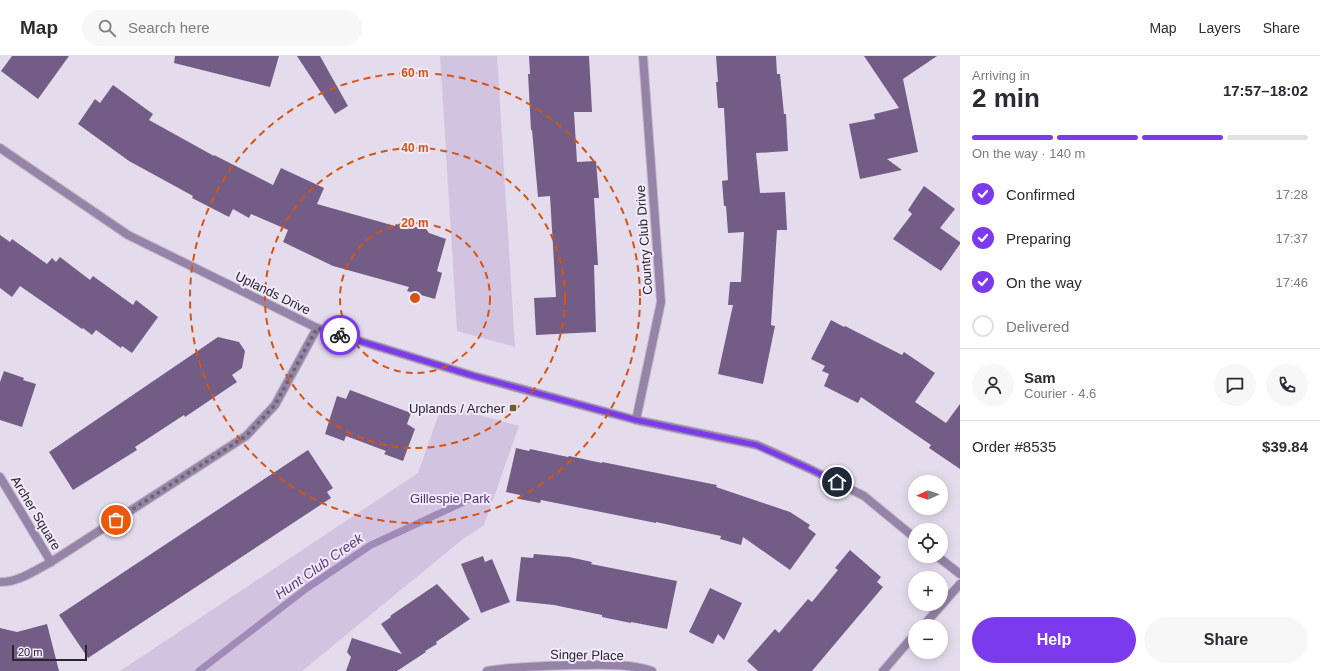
<!DOCTYPE html>
<html lang="en">
<head>
<meta charset="utf-8">
<style>
  :root { --surface:#fff; --page:#f7f7f7; --text:#2b2b33; --muted:#7c7c81; --line:#e1e1e2; --accent:#7c3aed }
  body { margin:0; font-family:Arial,sans-serif; background:var(--page); color:var(--text); height:100vh; display:flex; flex-direction:column; font-size:15px; white-space:nowrap }
  * { box-sizing:border-box; margin:0 }
  p { font-size:13px; color:var(--muted) }
  .icon { flex:none; width:22px; height:22px; fill:none; stroke:currentColor; stroke-width:2; stroke-linecap:round; stroke-linejoin:round }
  .map { position:relative; flex:1; overflow:hidden }
  .side { display:flex; flex-direction:column; background:var(--surface); width:360px }
  .side>* { flex:none }
  .needle { width:26px; rotate:267deg }
  .tools { position:absolute; left:908px; top:419px; display:grid; gap:8px }
  .tools a { display:grid; place-items:center; width:40px; height:40px; border-radius:50%; background:var(--surface); box-shadow:0 2px 10px #0003; font-size:20px }
  .scale { position:absolute; left:12px; bottom:10px; width:75px; box-sizing:border-box; padding-left:4px; border:2px solid #28252b; border-top:0; font-size:11px; line-height:14px; white-space:nowrap; color:#28252b; -webkit-text-stroke:3px #f2e9fa; paint-order:stroke }
  .pin { position:absolute; display:grid; place-items:center; width:34px; height:34px; color:#fff; margin:-17px; border:2px solid #fff; border-radius:50%; box-shadow:0 1px 4px #0007 }
  .courier { position:absolute; display:grid; place-items:center; width:40px; height:40px; margin:-20px; border:3px solid #7c3aed; border-radius:50%; background:#fff; color:#222; box-shadow:0 1px 5px #0007 }
  .head em { font-style:normal; font-weight:800 }
  .head div { display:flex; flex-direction:column-reverse }
  .head { display:flex; align-items:center; justify-content:space-between; height:68px; padding:0 12px }
  h1 { font-size:26px; font-weight:800; line-height:30px }
  .bar { display:grid; grid-template-columns:repeat(4,1fr); gap:6px 4px; align-content:center; height:48px; padding:0 12px }
  .bar i { height:5px; border-radius:3px; background:var(--line) }
  .bar .current { background:var(--accent) }
  .bar p { grid-column:span 4 }
  .line { display:flex; align-items:center; gap:10px; padding:0 12px; border-top:1px solid var(--line) }
  .line div { flex:1 }
  .round { display:grid; place-items:center; flex:none; width:42px; height:42px; border-radius:21px; background:var(--page) }
  ol { padding:0 12px; list-style:none }
  li { display:flex; align-items:center; gap:12px; height:44px }
  li p { margin-inline-start:auto }
  li .icon { padding:4px; border-radius:50%; background:var(--accent); color:#fff; stroke-width:4 }
  li:last-child { color:var(--muted) }
  li i { width:22px; height:22px; border:2px solid var(--line); border-radius:50% }
  .primary-button { display:flex; gap:8px; margin-top:auto; padding:8px 12px }
  .primary-button a { flex:1; height:46px; border-radius:24px; background:var(--accent); color:#fff; font-size:16px; font-weight:800; line-height:46px; text-align:center }
  .primary-button a+a { background:var(--page); color:var(--text) }
  header { display:flex; align-items:center; gap:24px; box-sizing:border-box; height:56px; padding:0 20px; background:var(--surface); border-bottom:1px solid var(--line) }
  header strong { font-size:19px }
  nav { display:flex; gap:22px; margin-inline-start:auto; font-size:14px }
  .search { width:280px; height:36px; background:var(--page); display:flex; align-items:center; gap:10px; box-sizing:border-box; padding:0 14px; border-radius:22px; color:var(--muted); font-size:15px }
  main { display:flex; flex:1; min-height:0 }
  .map>svg:first-child { display:block }
</style>
</head>
<body>
<header>
<strong>Map</strong>
<div class="search"><svg class="icon" aria-label="search" viewBox="0 0 24 24"><circle cx="10" cy="10" r="6"/><path d="M15 15l6 6"/></svg>Search here</div>
<nav><a>Map</a><a>Layers</a><a>Share</a></nav>
</header>
<main>
<div class="map">
<svg width="960" height="615" viewBox="0 0 960 615">
  <rect width="100%" height="100%" fill="#e4dced"/>
  <g fill="#d2c3e1">
    <path d="M440,0H497L515,291L457,275Z"/>
    <path d="M442,349L519,370L484,469L463,483L302,615H120L418,417Z"/>
  </g>
  <g fill="none" stroke-linecap="round" stroke-linejoin="round">
    <path stroke="#a28ab8" stroke-width="7" d="M199,615L307,532L371,489L466,445"/>
  </g>
  <g fill="#735d87">
    <path d="M12,0H69L38,43L1,15Z"/>
    <path d="M175,0H279L270,31L174,7Z"/>
    <path d="M297,0H320L348,50L335,58Z"/>
    <path d="M529,0H589L592,56H574L577,106L596,105L599,142H594L598,209H594L596,276L536,279L534,242L556,241L550,140L538,141L532,74H531L528,18H530Z"/>
    <path d="M716,0H776L777,18H780L784,58H786L788,95L756,97L760,137L785,136L787,174H777L771,269L775,270L763,328L718,318L733,249H728L730,226H741L744,176L728,177L726,150H724L722,125L728,124L724,52H718L716,26H718Z"/>
    <path d="M864,0H937L903,23L918,96L887,103L902,114L860,123L849,68L875,63L874,58L899,52Z"/>
    <path d="M113,29L153,58L149,64L214,100V99L273,129L281,112L324,132L317,148L395,170L396,168L411,172L416,171L426,173L429,177L446,183L437,215L442,217L435,243L407,235L409,231L333,210L283,186L288,174L251,158L249,162L233,153L229,161L192,142L193,140L129,105L78,68L95,43L100,47Z"/>
    <path d="M924,130L955,153L940,172L960,186V188L941,215L893,183L912,158L908,154Z"/>
    <path d="M0,179L10,186L12,183L47,208L52,202L56,206L60,201L90,224L93,220L133,249L136,244L158,261L132,297L122,290L121,292L96,274L92,279L83,272L82,273L20,230L12,241L0,232Z"/>
    <path d="M831,264L844,271L845,270L902,299L904,296L935,317L915,346L946,367L960,348V413L929,392L931,389L861,341L858,347L824,330L829,318L822,315L825,310L811,303Z"/>
    <path d="M218,281L239,286L245,295L242,312L232,319L237,326L185,361L184,359L135,391L137,394L73,434L49,396Z"/>
    <path d="M4,315L24,322L23,324L36,328L22,371L0,364V326Z"/>
    <path d="M350,334L411,357L407,368L415,373L403,405L384,398L386,395L346,380L344,385L325,378L337,340L346,343Z"/>
    <path d="M516,392L529,395L530,393L568,401L569,400L602,407V406L717,429L716,431L790,456L810,469L808,472L816,478L790,514L743,481L741,489L720,483L721,480L656,466V467L541,444L540,447L519,443L520,439L506,436Z"/>
    <path d="M308,394L333,432L327,436L331,442L88,602L59,559Z"/>
    <path d="M850,494L881,521L877,526L883,531L812,615H758L747,605L775,573L779,577L808,543L812,546L838,514L835,512Z"/>
    <path d="M534,498L569,501L592,506L591,508L677,525L667,573L631,566V567L602,561V559L554,549L516,545L521,501L533,502Z"/>
    <path d="M483,500L485,506L492,503L510,546L481,557L461,508Z"/>
    <path d="M437,528L470,563L436,586L437,588L425,595L426,596L397,615H346L351,601L347,596L352,582L402,598L381,568L391,561L390,560Z"/>
    <path d="M710,532L742,547L724,584L718,578L713,588L689,576Z"/>
    <path d="M47,568L59,615H0V572L17,576Z"/>
  </g>
  <g fill="none" stroke-linecap="round" stroke-linejoin="round">
    <g stroke="#c2bbca" stroke-width="10">
      <g id="minor">
        <path d="M636,364L661,246L643,0"/>
        <path d="M0,421L51,506"/>
        <path d="M0,526C17,527 36,514 51,506L246,380L275,349L317,272"/>
        <path d="M923,570L960,528"/>
        <path d="M487,615C515,610 544,610 573,609C598,609 627,607 652,615"/>
        <path d="M883,615L915,578"/>
      </g>
    </g>
    <g stroke="#c2bbca" stroke-width="10">
      <g id="tertiary">
        <path d="M0,92L128,179L317,272L474,320L636,364L757,389L810,413L864,440L915,482"/>
        <path d="M937,500L960,518"/>
      </g>
    </g>
    <use href="#minor" stroke="#9683a8" stroke-width="8"/>
    <use href="#tertiary" stroke="#9683a8" stroke-width="8"/>
  </g>
  <g fill="none" stroke-linecap="round" stroke-linejoin="round">
    <path stroke="#6a656f" stroke-width="4" stroke-dasharray="0 7.2" d="M116,464L246,380L275,349L317,272L340,279"/>
    <path stroke="#7c3aed" stroke-width="5" d="M340,279L474,320L636,364L756,389L810,413L837,426"/>
  </g>
  <g fill="none" stroke="#d5540f" stroke-width="2" stroke-dasharray="7 5">
    <circle cx="415" cy="242" r="75"/>
    <circle cx="415" cy="242" r="150"/>
    <circle cx="415" cy="242" r="225"/>
  </g>
  <rect fill="#6b612e" stroke="#f2e9fa" stroke-width="1.5" x="509" y="348" width="8" height="8" rx="2"/>
  <g text-anchor="middle" dominant-baseline="central" stroke-width="4" stroke-linejoin="round" paint-order="stroke">
    <g font-size="13" fill="#28252b" stroke="#f2e9fa">
      <text transform="translate(644 184) rotate(-94)">Country Club Drive</text>
      <text transform="translate(273 237) rotate(26)">Uplands Drive</text>
      <text transform="translate(36 457) rotate(59)">Archer Square</text>
      <text transform="translate(587 599) rotate(1)">Singer Place</text>
    </g>
    <g font-size="13" fill="#28252b" stroke="#f2e9fa" text-anchor="end">
      <text x="505" y="352">Uplands / Archer</text>
    </g>
    <g font-size="13" fill="#55346f" stroke="#f2e9fa">
      <text x="450" y="442">Gillespie Park</text>
    </g>
    <g font-size="14" font-style="italic" fill="#5b3b75" stroke="#f2e9fa">
      <text transform="translate(319 510) rotate(-35)">Hunt Club Creek</text>
    </g>
  </g>
  <circle cx="415" cy="242" r="6" fill="#d5540f" stroke="#f2e9fa" stroke-width="2"/>
  <g font-size="12" text-anchor="middle" font-weight="bold" fill="#d5540f" stroke="#f2e9fa" stroke-width="4" stroke-linejoin="round" paint-order="stroke">
    <text x="415" y="21">60 m</text>
    <text x="415" y="96">40 m</text>
    <text x="415" y="171">20 m</text>
  </g>
</svg>
<div class="tools">
<a><svg class="needle" viewBox="-14 -14 28 28"><path d="M0-13l5 13h-10z" fill="#e53935"/><path d="M0 13l5-13h-10z" fill="#7c7c81"/></svg></a>
<a><svg class="icon" aria-label="locate" viewBox="0 0 24 24"><circle cx="12" cy="12" r="6"/><path d="M12 2v4M12 18v4M2 12h4M18 12h4"/></svg></a>
<a>+</a>
<a>−</a>
</div>
<div class="scale">20 m</div>
<div class="pin" style="left:116px;top:464px;background:#ea580c"><svg class="icon" aria-label="bag" viewBox="0 0 24 24"><path d="M5 8h14l-1 12H6zM9 8a3 3 0 0 1 6 0"/></svg></div>
<div class="pin" style="left:837px;top:426px;background:#1f2937"><svg class="icon" aria-label="home" viewBox="0 0 24 24"><path d="M3 11l9-7 9 7M6 9v11h12V9"/></svg></div>
<div class="courier" style="left:340px;top:279px"><svg class="icon" aria-label="bike" viewBox="0 0 24 24"><circle cx="6" cy="16" r="4"/><circle cx="18" cy="16" r="4"/><path d="M6 16l4-8h5l3 8M10 8l3 8H6M13 5h3"/></svg></div>
</div>
<section class="side">
<div class="head"><div><h1>2 min</h1><p>Arriving in</p></div><em>17:57–18:02</em></div>
<div class="bar"><i class="current"></i><i class="current"></i><i class="current"></i><i></i><p>On the way · 140 m</p></div>
<ol>
<li><svg class="icon" aria-label="check" viewBox="0 0 24 24"><path d="M5 12l5 5 9-10"/></svg>Confirmed<p>17:28</p></li>
<li><svg class="icon" aria-label="check" viewBox="0 0 24 24"><path d="M5 12l5 5 9-10"/></svg>Preparing<p>17:37</p></li>
<li><svg class="icon" aria-label="check" viewBox="0 0 24 24"><path d="M5 12l5 5 9-10"/></svg>On the way<p>17:46</p></li>
<li><i></i>Delivered</li>
</ol>
<div class="line" style="height:72px"><a class="round"><svg class="icon" aria-label="person" viewBox="0 0 24 24"><circle cx="12" cy="8" r="4"/><path d="M4 21q1-7 8-7t8 7"/></svg></a><div><b>Sam</b><p>Courier · 4.6</p></div><a class="round"><svg class="icon" aria-label="chat" viewBox="0 0 24 24"><path d="M4 5h16v11H9l-5 4z"/></svg></a><a class="round"><svg class="icon" aria-label="phone" viewBox="0 0 24 24"><path d="M5 4h4l2 5-3 2q2 4 5 5l2-3 5 2v4C11 20 4 13 5 4z"/></svg></a></div>
<div class="line" style="height:52px"><div>Order #8535</div><b>$39.84</b></div>
<div class="primary-button"><a>Help</a><a>Share</a></div>
</section>
</main>
</body>
</html>
